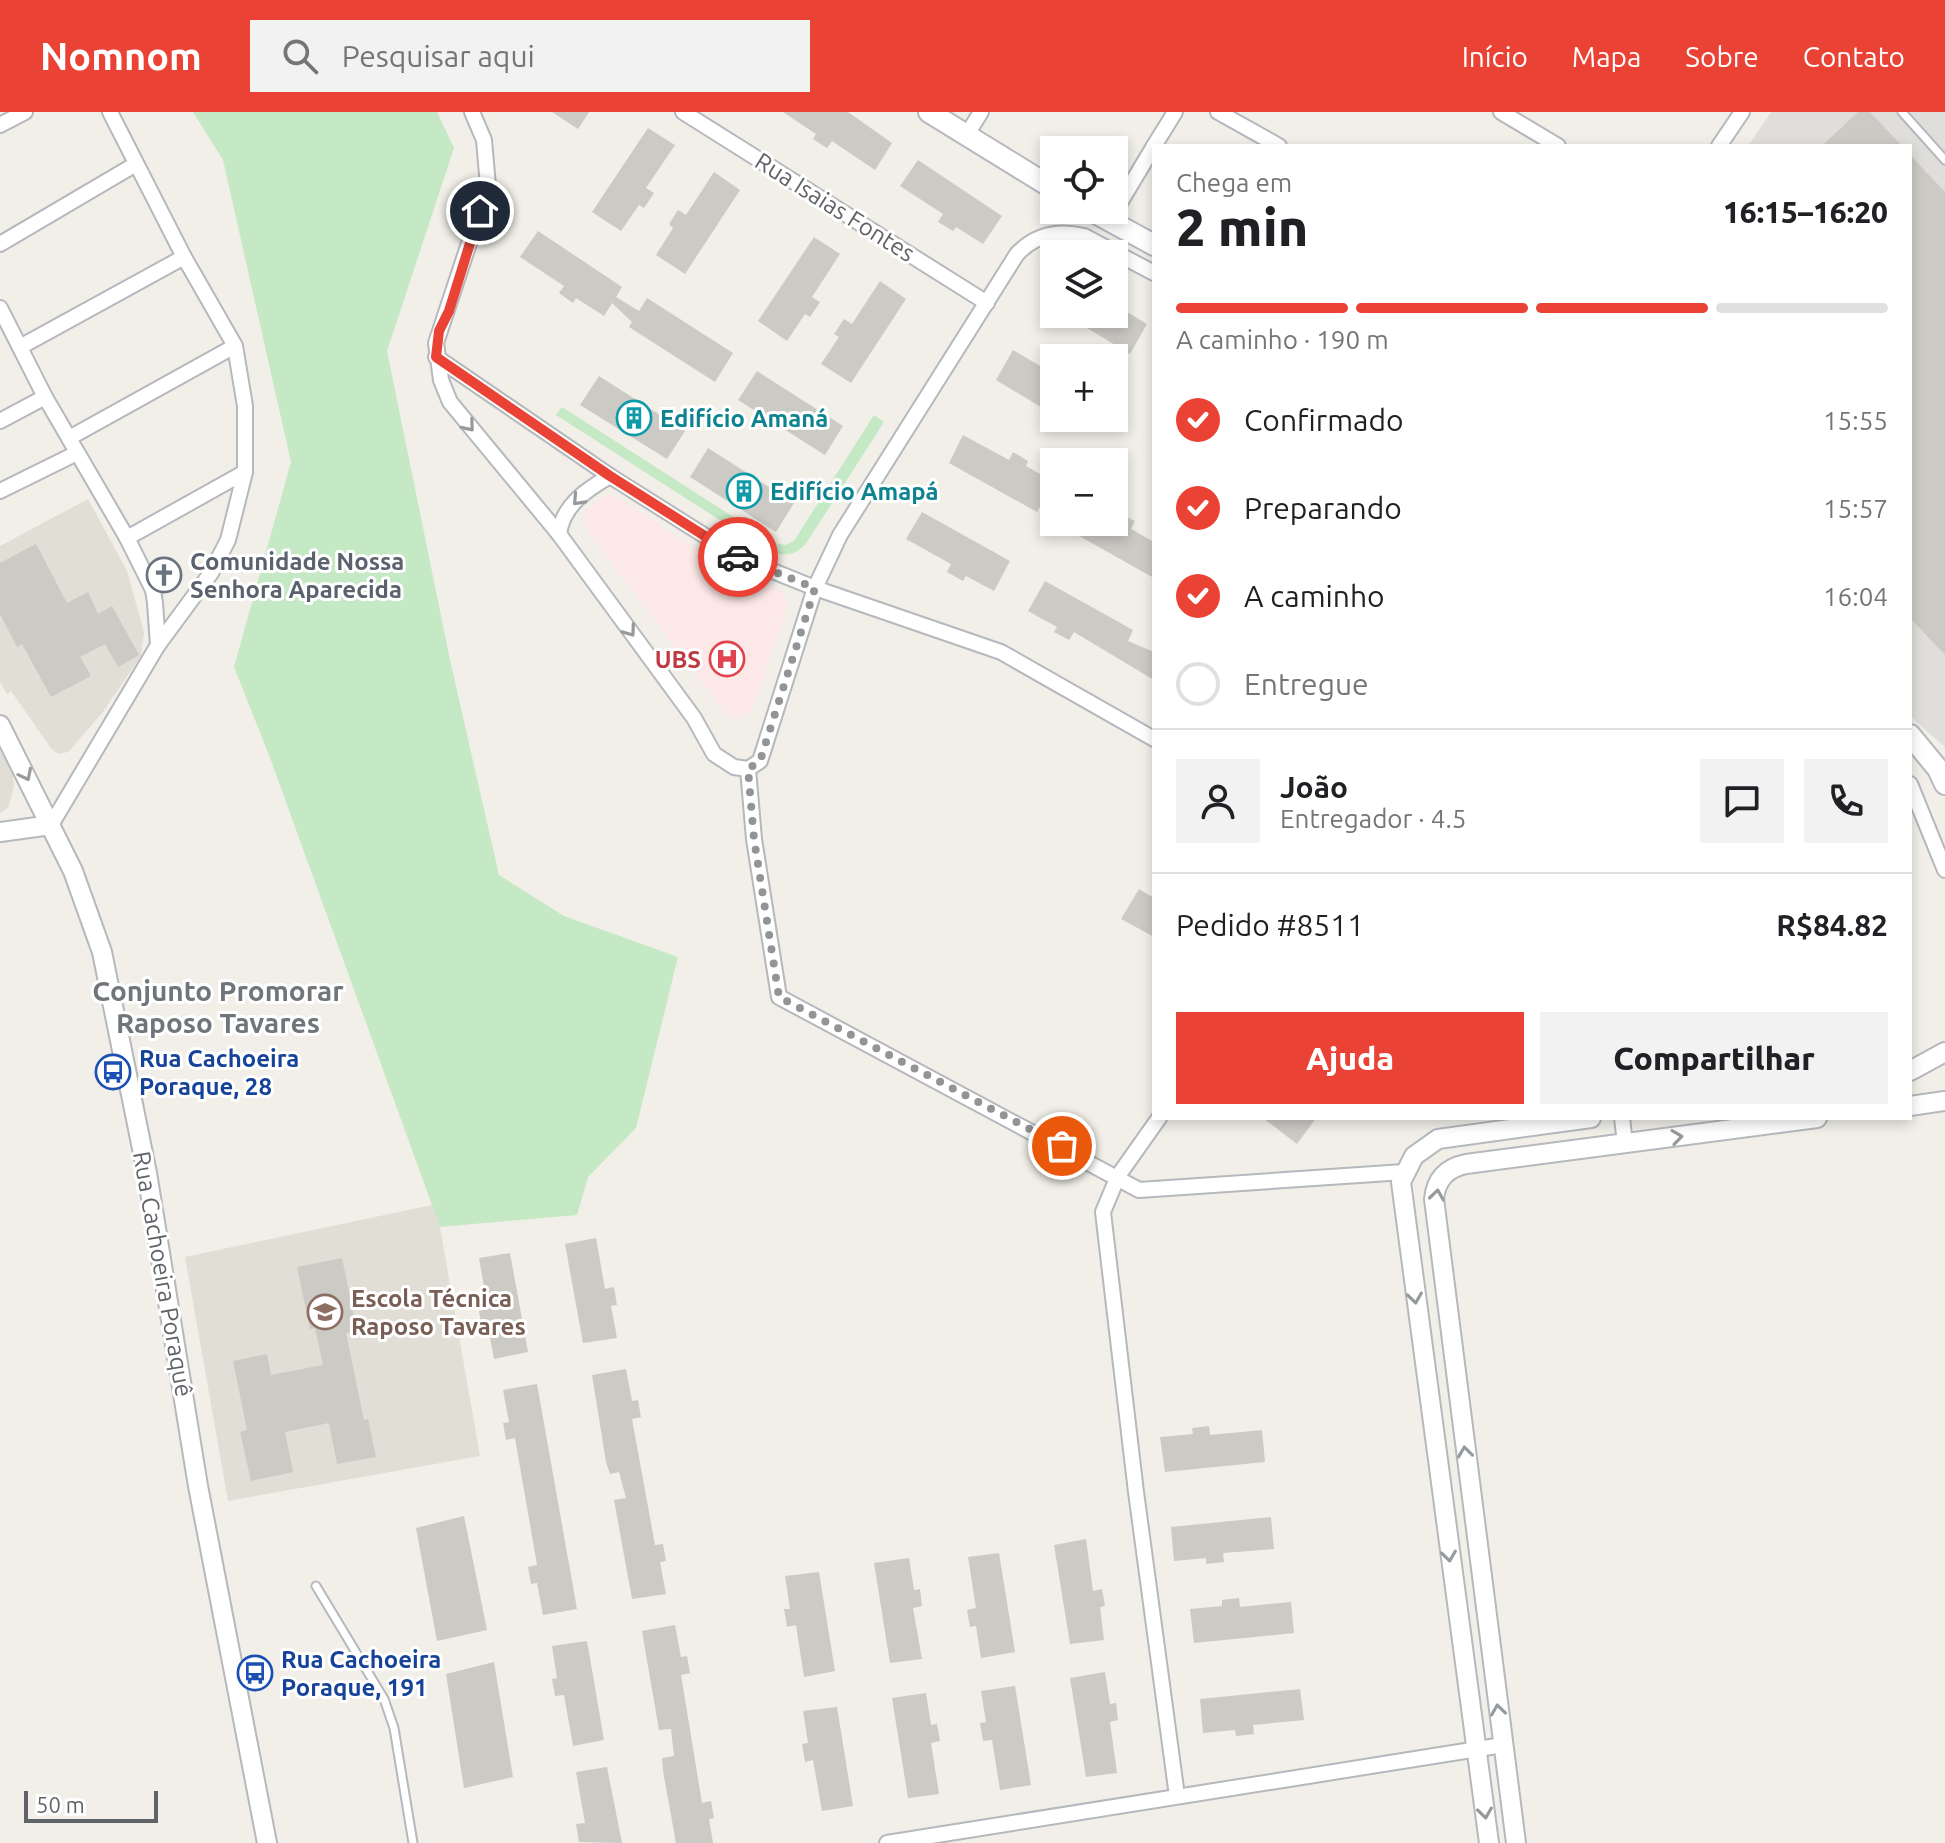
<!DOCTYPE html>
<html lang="pt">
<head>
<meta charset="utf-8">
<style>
  :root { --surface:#fff; --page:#f2f2f2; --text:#202124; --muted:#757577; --line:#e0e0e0; --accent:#ea4335 }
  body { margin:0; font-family:Ubuntu,sans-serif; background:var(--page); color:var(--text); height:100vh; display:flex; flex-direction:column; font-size:30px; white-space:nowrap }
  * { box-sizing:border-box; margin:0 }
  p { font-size:26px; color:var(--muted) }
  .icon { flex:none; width:44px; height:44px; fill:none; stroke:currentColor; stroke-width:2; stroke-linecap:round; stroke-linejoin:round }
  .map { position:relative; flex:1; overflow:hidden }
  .panel { position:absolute; left:1152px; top:32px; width:760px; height:976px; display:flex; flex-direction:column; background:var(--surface); border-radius:0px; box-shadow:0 4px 12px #0003 }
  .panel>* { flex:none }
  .buttons { position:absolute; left:1040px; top:24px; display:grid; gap:16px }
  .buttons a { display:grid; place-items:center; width:88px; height:88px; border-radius:0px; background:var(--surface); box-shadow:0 4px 12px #0003; font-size:40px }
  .scale { position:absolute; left:24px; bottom:20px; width:134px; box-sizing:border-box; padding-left:8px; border:4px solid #5f6368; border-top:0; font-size:22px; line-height:28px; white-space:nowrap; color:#5f6368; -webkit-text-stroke:6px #fff; paint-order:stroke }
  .pin { position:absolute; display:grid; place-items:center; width:68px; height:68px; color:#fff; margin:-34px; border:4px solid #fff; border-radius:50%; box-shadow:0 2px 8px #0007 }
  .courier { position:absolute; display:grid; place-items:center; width:80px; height:80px; margin:-40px; border:6px solid #ea4335; border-radius:50%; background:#fff; color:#222; box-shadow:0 2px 10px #0007 }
  .overview em { font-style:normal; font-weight:800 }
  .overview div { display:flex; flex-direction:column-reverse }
  .overview { display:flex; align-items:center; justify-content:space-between; height:136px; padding:0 24px }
  h1 { font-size:52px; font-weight:800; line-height:60px }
  .bar { display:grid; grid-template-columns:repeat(4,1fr); gap:12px 8px; align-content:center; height:96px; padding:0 24px }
  .bar i { height:10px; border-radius:6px; background:var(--line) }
  .bar .current { background:var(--accent) }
  .bar p { grid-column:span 4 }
  .line { display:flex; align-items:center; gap:20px; padding:0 24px; border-top:2px solid var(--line) }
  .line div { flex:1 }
  .round { display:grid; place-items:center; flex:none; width:84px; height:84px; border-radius:0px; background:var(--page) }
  ol { padding:0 24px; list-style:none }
  li { display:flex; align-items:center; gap:24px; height:88px }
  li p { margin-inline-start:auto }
  li .icon { padding:8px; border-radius:50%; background:var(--accent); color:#fff; stroke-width:4 }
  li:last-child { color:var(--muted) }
  li i { width:44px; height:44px; border:4px solid var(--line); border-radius:50% }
  .primary-button { display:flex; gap:16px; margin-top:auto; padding:16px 24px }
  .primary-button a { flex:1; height:92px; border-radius:0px; background:var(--accent); color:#fff; font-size:32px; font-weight:800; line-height:92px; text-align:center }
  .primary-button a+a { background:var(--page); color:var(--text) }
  header { display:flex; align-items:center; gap:48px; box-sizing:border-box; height:112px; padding:0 40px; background:var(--accent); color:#fff }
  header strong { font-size:38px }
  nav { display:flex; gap:44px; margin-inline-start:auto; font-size:28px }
  .search { width:560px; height:72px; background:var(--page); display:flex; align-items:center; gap:20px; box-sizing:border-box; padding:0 28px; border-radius:0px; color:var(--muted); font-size:30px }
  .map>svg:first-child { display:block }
</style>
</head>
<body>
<header>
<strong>Nomnom</strong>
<div class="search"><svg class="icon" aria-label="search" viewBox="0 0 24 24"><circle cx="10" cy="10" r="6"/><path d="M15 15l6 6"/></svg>Pesquisar aqui</div>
<nav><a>Início</a><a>Mapa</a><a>Sobre</a><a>Contato</a></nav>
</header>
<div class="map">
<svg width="1945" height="1731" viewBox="0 0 1945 1731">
  <rect width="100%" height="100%" fill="#f1efe8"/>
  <path fill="#e0deda" d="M1771,0H1945V635L1910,604V34H1748Z"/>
  <g fill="#e1ded6">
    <path d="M88,387L127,459L144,520L141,544L102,601L68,640L58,642L51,636L11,579L7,582L0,570V434Z"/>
    <path d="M0,638L13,663L14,675L8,696L0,701Z"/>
    <path d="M432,1093L440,1115L480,1344L228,1389L185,1145Z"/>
  </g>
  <path fill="#fce8e6" d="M606,383L615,384L738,464L776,475L783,482L788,494L751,601L736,607L728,605L587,418L583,410L585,399Z"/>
  <g fill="#c5e8c5">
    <path d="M193,0H437L454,36L387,239L450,548L499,763L564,804L678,845L636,1016L588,1065L577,1103L440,1115L269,643L234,555L291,350L223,48Z"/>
    <path d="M562,295L774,431L785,433L794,429L874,303L884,310L807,430C796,444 784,445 768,439L556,303Z"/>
  </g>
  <g fill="#cccac5">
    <path d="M552,0H589L578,17Z"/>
    <path d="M783,0H848L892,31L875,58L832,29L827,36L813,27L816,22Z"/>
    <path d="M1858,0H1870L1902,34H1822Z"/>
    <path d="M648,16L675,33L646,76L654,81L644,96L639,93L621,119L592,100Z"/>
    <path d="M1910,43L1945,80V543L1910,506Z"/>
    <path d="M918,48L1002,104L983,132L956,115L953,119L938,110L943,102L900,74Z"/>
    <path d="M714,60L740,78L685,162L656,143L673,116L669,112L678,98L686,103Z"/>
    <path d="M538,119L622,175L616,185L639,199L647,186L733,241L715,270L629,215L632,210L612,191L604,204L576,186L573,191L559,181L564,174L520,145Z"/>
    <path d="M814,125L840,142L812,185L820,190L810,205L805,202L787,229L758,209Z"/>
    <path d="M880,169L906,187L851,271L821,252L839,225L834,222L844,207L852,212Z"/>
    <path d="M1114,192L1147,212L1130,242L1064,202H1114Z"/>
    <path d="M1013,238L1054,262V303L996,268Z"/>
    <path d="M757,259L843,314L825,343L738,288Z"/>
    <path d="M599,264L685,319L667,347L580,293Z"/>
    <path d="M963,323L1009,348L1013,340L1028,349L1026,354L1054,370L1037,400L949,351Z"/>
    <path d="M708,336L794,391L776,420L690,365Z"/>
    <path d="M922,400L1010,449L994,479L966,464L963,469L947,460L951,452L906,427Z"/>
    <path d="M1119,401L1135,409L1131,417L1154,430V466L1072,420L1078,410H1114Z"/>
    <path d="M36,432L67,491L88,480L98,502L112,494L139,543L118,555L105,532L80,545L91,564L51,585L22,532L17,535L0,502V451Z"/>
    <path d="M1045,469L1133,518L1128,529L1154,540V568L1074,520L1069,528L1054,520L1057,515L1028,499Z"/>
    <path d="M1139,777L1154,786V825L1121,807Z"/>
    <path d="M1263,1006H1316L1297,1032Z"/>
    <path d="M596,1126L605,1177L614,1175L617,1193L611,1194L617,1226L583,1231L565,1132Z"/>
    <path d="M510,1141L528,1240L494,1247L488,1215L482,1216L479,1199L488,1197L479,1146Z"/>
    <path d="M342,1146L357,1219L346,1221L364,1308L368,1307L376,1345L337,1352L329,1311L285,1320L293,1360L251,1369L240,1320L247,1318L233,1249L267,1242L271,1263L323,1253L315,1216L310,1217L297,1155Z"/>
    <path d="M626,1257L632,1289L638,1288L641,1305L632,1307L655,1433L663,1432L666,1449L660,1450L666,1482L632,1487L614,1388L626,1386L619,1360L610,1362L606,1350L592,1263Z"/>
    <path d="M537,1272L577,1497L543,1503L537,1471L531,1472L528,1455L537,1453L515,1326L506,1328L503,1311L509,1310L503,1278Z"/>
    <path d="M1209,1314L1210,1323L1262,1318L1265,1350L1165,1360L1160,1325L1193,1322L1192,1316Z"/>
    <path d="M464,1404L487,1518L437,1529L416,1416Z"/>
    <path d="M1271,1405L1274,1437L1223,1441L1224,1450L1206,1452V1446L1174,1449L1171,1415Z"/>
    <path d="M1086,1427L1093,1479L1102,1477L1105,1494L1100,1495L1104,1528L1070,1532L1054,1433Z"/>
    <path d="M999,1441L1015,1540L981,1546L976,1514L970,1515L967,1498L976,1496L968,1445Z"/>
    <path d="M909,1446L914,1478L920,1477L922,1494L913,1496L922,1547L890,1551L874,1451Z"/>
    <path d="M819,1460L835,1559L804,1565L796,1513L787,1515L784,1497H790L785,1464Z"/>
    <path d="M1239,1486L1240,1495L1291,1490L1294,1521L1194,1531L1190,1497L1222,1494V1488Z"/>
    <path d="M675,1513L681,1545L687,1544L690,1561L681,1563L702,1691L711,1689L714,1706L709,1707L713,1731H676L663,1659L662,1646L674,1644L671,1617L659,1618L642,1519Z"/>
    <path d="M587,1529L604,1628L573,1634L564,1583L555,1584L552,1567L557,1566L552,1534Z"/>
    <path d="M494,1550L513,1665L464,1676L446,1562Z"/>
    <path d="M1105,1560L1110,1592L1116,1591L1118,1608L1110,1610L1117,1661L1086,1665L1070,1566Z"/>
    <path d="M1015,1574L1031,1673L1000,1678L992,1628L983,1629L980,1611L986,1610L981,1579Z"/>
    <path d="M1300,1577L1304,1608L1253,1613L1254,1622L1236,1624L1235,1618L1203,1621L1200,1587Z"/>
    <path d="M926,1581L931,1613L937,1612L940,1629L931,1631L939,1682L908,1686L892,1586Z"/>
    <path d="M837,1595L853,1694L822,1699L813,1648L805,1650L802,1632L808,1631L803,1599Z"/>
    <path d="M607,1655L622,1731L579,1730L576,1712L585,1711L576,1660Z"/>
  </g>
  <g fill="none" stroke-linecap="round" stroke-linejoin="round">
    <g stroke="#b5b8bc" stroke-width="11">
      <g id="service">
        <path d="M1902,0L1945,48"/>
        <path d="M316,1474L384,1587L394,1616L413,1731"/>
      </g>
    </g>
    <g stroke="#b5b8bc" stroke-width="18">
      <g id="minor">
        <path d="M110,0L184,145L235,234L245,294V360L228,428L211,461L158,533"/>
        <path d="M472,0L484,28L488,74L436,231L441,268L450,290L559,422L694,606L714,642L734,655L748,657L760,649L815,476L840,423L1017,142C1036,122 1058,118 1084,124L1154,161"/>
        <path d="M683,0L987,191"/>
        <path d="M1218,0L1279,34"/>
        <path d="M1501,0L1558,34"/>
        <path d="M0,13L25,0"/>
        <path d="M966,24L981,0"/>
        <path d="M1154,34L1175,0"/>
        <path d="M1719,34L1742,0"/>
        <path d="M1109,109L1154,34"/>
        <path d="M0,132L136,52"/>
        <path d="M0,196L45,285L127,426L153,478L155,491L158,533L51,713"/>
        <path d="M20,235L184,145"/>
        <path d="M436,245L610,364L740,446L815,476L1001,540L1154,627"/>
        <path d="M0,309L45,285"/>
        <path d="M69,326L235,234"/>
        <path d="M0,379L77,341"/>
        <path d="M559,422C563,393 586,378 610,364"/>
        <path d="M127,426L245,360"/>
        <path d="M748,657L754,727L779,885L1139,1078L1404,1060"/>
        <path d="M1910,672L1945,758"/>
        <path d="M1159,1006L1118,1064L1103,1100L1136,1380L1177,1684"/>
        <path d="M1622,1006L1625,1031"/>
        <path d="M887,1731L1503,1633"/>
      </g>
    </g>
    <g stroke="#b5b8bc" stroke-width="22">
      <g id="tertiary">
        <path d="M0,613L73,759L102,840L147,1061L198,1374L267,1731"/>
        <path d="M0,720L51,713"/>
        <path d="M1910,959L1945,940"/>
        <path d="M1910,994L1945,989"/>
        <path d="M1489,1731L1401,1070L1414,1044L1438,1027L1591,1006"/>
        <path d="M1516,1731L1434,1087C1436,1067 1447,1056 1466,1052L1817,1006"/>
      </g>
    </g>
    <g stroke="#b6babf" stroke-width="24">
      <g id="secondary">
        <path d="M929,0L1054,77"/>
        <path d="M1090,98L1154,133"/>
        <path d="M1910,623L1938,657L1945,672"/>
      </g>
    </g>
    <use href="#service" stroke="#fff" stroke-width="7"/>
    <use href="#minor" stroke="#fff" stroke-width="14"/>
    <use href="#tertiary" stroke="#fff" stroke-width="18"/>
    <use href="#secondary" stroke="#fff" stroke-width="20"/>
  </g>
  <defs><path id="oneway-chevron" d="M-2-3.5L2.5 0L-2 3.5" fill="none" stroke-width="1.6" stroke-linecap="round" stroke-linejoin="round" transform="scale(2)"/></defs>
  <g stroke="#979a9d">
    <use href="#oneway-chevron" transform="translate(469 314) rotate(50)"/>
    <use href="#oneway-chevron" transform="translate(578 388) rotate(133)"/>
    <use href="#oneway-chevron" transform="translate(630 519) rotate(54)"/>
    <use href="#oneway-chevron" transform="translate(26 663) rotate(63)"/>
    <use href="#oneway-chevron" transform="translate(1677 1025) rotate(-8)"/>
    <use href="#oneway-chevron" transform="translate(1437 1083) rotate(-82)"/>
    <use href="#oneway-chevron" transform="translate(1415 1186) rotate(82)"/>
    <use href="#oneway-chevron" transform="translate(1465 1340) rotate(-97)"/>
    <use href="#oneway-chevron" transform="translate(1449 1444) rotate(82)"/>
    <use href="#oneway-chevron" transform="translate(1498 1598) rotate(-98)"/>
    <use href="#oneway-chevron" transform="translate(1485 1701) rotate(82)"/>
  </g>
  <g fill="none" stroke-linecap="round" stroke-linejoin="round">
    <path stroke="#929495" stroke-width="8" stroke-dasharray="0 14.4" d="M738,445L815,476L760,649L748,657L754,727L779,885L1062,1034"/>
    <path stroke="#ea4335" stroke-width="10" d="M480,99L449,199L439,219L436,245L610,364L738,445"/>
  </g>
  <defs>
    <g id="building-ring" transform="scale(1.8)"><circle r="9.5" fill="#fff" stroke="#0f9aa8" stroke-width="1.5"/><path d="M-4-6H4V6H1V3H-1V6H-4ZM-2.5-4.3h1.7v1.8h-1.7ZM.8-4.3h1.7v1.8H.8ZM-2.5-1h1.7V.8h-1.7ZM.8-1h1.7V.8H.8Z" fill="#0f9aa8"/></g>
    <g id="church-ring" transform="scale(1.8)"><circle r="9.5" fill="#fff" stroke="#6b7280" stroke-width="1.5"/><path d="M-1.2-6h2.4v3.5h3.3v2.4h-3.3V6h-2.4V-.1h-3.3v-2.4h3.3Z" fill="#6b7280"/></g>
    <g id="hospital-ring" transform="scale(1.8)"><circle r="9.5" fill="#fff" stroke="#e0444e" stroke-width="1.5"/><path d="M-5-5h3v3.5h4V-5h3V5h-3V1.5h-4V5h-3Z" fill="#e0444e"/></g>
    <g id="bus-ring" transform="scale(1.8)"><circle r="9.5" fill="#fff" stroke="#1a4fb4" stroke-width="1.5"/><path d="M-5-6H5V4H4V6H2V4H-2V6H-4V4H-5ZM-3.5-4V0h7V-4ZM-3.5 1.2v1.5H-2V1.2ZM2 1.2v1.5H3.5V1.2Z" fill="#1a4fb4"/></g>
    <g id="school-ring" transform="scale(1.8)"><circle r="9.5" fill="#fff" stroke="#8d6e63" stroke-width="1.5"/><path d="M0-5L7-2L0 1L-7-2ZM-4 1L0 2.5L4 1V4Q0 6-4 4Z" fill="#8d6e63"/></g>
  </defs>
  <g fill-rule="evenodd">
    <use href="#building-ring" x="634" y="306"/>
    <use href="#building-ring" x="744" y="379"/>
    <use href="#church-ring" x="164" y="463"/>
    <use href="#hospital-ring" x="727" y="547"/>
    <use href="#bus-ring" x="113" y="960"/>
    <use href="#school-ring" x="325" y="1200"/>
    <use href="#bus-ring" x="255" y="1561"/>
  </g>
  <g text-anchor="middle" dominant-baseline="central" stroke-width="6" stroke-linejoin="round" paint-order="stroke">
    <g font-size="24" fill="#5f6368" stroke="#fff">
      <text transform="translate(835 95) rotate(32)">Rua Isaias Fontes</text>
      <text transform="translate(163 1162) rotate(80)">Rua Cachoeira Poraquê</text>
    </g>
    <g font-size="24" font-weight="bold" fill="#0d838f" stroke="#fff" text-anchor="start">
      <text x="660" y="306">Edifício Amaná</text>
      <text x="770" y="379">Edifício Amapá</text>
    </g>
    <g font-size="24" font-weight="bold" fill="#5b616d" stroke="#fff" text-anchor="start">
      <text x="190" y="449">Comunidade Nossa<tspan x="190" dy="28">Senhora Aparecida</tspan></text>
    </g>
    <g font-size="24" font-weight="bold" fill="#be3a42" stroke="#fff" text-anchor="end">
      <text x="701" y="547">UBS</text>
    </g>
    <g font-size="24" font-weight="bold" fill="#164399" stroke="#fff" text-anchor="start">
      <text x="139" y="946">Rua Cachoeira<tspan x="139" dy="28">Poraque, 28</tspan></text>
      <text x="281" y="1547">Rua Cachoeira<tspan x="281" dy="28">Poraque, 191</tspan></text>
    </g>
    <g font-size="24" font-weight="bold" fill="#785e54" stroke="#fff" text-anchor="start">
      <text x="351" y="1186">Escola Técnica<tspan x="351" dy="28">Raposo Tavares</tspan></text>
    </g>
    <g font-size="28" font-weight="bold" fill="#70757a" stroke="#fff">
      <text x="218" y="878">Conjunto Promorar<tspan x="218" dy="32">Raposo Tavares</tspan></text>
    </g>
  </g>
</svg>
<div class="buttons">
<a><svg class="icon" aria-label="locate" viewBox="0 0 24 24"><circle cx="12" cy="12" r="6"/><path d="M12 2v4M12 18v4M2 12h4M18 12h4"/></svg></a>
<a><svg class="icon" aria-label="layers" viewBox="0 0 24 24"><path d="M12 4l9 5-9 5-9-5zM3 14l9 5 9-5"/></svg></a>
<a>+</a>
<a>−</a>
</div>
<div class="scale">50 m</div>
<div class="pin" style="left:1062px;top:1034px;background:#ea580c"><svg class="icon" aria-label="bag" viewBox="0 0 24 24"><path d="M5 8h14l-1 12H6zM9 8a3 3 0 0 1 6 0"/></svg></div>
<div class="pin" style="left:480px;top:99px;background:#1f2937"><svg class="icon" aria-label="home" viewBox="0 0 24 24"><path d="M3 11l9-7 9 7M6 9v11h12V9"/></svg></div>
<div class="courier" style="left:738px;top:445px"><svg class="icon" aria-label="car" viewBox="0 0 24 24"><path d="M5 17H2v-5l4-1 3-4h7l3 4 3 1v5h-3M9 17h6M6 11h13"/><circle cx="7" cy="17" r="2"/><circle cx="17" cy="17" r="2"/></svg></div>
<section class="panel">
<div class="overview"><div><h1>2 min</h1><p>Chega em</p></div><em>16:15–16:20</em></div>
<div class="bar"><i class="current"></i><i class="current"></i><i class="current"></i><i></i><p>A caminho · 190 m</p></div>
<ol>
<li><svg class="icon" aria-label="check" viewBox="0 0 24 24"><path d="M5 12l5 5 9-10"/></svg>Confirmado<p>15:55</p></li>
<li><svg class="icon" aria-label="check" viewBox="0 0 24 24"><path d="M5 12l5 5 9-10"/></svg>Preparando<p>15:57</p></li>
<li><svg class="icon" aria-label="check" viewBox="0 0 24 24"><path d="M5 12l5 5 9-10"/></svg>A caminho<p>16:04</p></li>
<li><i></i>Entregue</li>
</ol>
<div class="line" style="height:144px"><a class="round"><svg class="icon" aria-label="person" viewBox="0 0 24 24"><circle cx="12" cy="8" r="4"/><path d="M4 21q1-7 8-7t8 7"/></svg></a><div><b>João</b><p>Entregador · 4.5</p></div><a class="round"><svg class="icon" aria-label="chat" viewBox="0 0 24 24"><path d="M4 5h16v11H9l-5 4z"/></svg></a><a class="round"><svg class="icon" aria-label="phone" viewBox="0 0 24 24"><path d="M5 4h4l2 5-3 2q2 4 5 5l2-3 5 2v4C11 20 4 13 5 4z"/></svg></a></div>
<div class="line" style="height:104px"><div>Pedido #8511</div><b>R$84.82</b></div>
<div class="primary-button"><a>Ajuda</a><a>Compartilhar</a></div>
</section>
</div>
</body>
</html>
